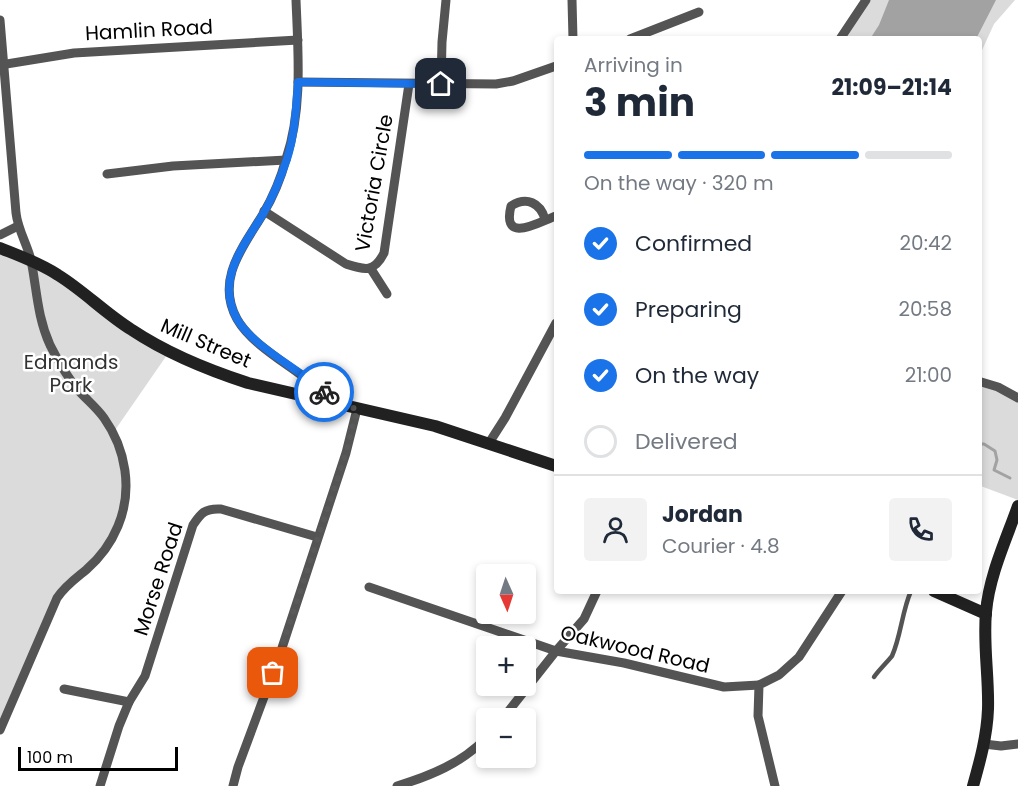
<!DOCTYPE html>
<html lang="en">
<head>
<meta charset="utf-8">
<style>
  :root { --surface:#fff; --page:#f2f2f3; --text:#1f2937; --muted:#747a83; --line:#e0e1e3; --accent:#1a73e8 }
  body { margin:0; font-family:Poppins,sans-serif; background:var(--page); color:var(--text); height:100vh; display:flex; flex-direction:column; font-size:22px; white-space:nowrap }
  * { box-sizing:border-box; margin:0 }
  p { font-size:20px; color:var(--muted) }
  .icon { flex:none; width:33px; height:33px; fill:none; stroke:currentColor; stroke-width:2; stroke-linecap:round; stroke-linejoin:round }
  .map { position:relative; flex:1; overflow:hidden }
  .drawer { position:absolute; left:554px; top:36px; width:428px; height:558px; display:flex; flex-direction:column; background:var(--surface); border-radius:6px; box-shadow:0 3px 9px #0003 }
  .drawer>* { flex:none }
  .needle { width:39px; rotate:177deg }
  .buttons { position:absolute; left:476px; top:564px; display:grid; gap:12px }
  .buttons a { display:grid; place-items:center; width:60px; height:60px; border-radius:6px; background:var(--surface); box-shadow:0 3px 9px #0003; font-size:30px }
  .scale { position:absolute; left:18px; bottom:15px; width:160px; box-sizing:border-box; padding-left:6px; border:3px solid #000; border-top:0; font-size:16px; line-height:21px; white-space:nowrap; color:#000; -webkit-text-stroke:4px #fff; paint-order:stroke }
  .pin { position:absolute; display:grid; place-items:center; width:51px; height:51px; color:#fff; margin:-26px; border-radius:12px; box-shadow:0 3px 9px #0006 }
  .courier { position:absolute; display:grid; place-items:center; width:60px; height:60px; margin:-30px; border:4px solid #1a73e8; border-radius:50%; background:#fff; color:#222; box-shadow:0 2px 8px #0007 }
  .summary em { font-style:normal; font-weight:700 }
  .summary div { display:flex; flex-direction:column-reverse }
  .summary { display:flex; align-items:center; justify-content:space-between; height:102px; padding:0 30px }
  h1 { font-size:39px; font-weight:700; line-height:45px }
  .bar { display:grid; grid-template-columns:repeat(4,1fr); gap:9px 6px; align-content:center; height:72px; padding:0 30px }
  .bar i { height:8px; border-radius:4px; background:var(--line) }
  .bar .on { background:var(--accent) }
  .bar p { grid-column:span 4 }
  .line { display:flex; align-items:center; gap:15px; padding:0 30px; border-top:2px solid var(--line) }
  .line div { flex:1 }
  .round { display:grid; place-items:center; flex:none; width:63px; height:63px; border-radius:6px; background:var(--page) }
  ol { padding:0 30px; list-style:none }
  li { display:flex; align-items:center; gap:18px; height:66px }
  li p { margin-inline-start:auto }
  li .icon { padding:6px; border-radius:50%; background:var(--accent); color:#fff; stroke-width:4 }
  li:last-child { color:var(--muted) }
  li i { width:33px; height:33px; border:3px solid var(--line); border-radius:50% }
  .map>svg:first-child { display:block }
</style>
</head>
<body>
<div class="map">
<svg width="1018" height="786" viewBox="0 0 1018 786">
  <rect width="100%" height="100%" fill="#fff"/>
  <g fill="#dbdbdb">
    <path d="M866,0H1015L994,24L978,59V39H840Z"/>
    <path d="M0,248L14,253L169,352L113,433L127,484L111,541L68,584L0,730Z"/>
    <path d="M978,381L1018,398V500L978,485Z"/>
  </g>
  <path fill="#a2a2a2" d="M889,0H996L976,39H870L879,25Z"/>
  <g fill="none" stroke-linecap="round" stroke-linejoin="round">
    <path stroke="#a2a2a2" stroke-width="3" d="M978,444H984L995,451L997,460L994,470L1010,478"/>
    <path stroke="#545454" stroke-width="4.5" d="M874,677C878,671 890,659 892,656C901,636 902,611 911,591"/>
    <g stroke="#545454" stroke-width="9">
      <path d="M296,0C298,52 303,109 286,159C281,178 273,197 263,214C244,246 215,279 237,319C255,351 308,373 333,403"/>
      <path d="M572,0L573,39"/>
      <path d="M0,20L16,213C18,230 27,244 31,260C37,290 37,316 50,345C58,361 67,377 79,391C87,400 97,408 104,418C126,449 133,490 118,526C111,543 100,558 86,570C75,579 65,586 57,598L0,730"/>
      <path d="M630,39L699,12"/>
      <path d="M840,39L866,0"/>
      <path d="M0,65L74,53L298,40"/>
      <path d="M298,82L496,84L513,81L556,66"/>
      <path d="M441,84L442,42L446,0"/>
      <path d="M107,174L173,166L286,160"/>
      <path d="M264,211L346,264C365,270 374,273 384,253L409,84"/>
      <path d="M545,219C540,203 527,196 511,206C501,246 541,221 556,216"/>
      <path d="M0,235L18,226"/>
      <path d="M371,269L387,294"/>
      <path d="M978,381L998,387L1018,398"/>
      <path d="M489,443L505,418L556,323"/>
      <path d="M369,587L556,651L624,663L724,687L759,685"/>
      <path d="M64,689L129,702"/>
      <path d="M503,718L556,651L584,619L597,591"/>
      <path d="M984,744L1001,746L1018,744"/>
      <path d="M100,786L119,726L129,702L145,676L193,525C201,513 205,508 221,509L317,537"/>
      <path d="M233,786L238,767L280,654L346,453L357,409"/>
      <path d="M397,786C430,776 462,763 486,738"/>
      <path d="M775,786L758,716L759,685L779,675L799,657L842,591"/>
    </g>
    <g stroke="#212121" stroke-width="12">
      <path d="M0,248C20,256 40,263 58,275C84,291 106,314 132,330C168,354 208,370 248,383L435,426L556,466"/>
      <path d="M934,591L986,614"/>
      <path d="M973,786C980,761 987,736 988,709C989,677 983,644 986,612C989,576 1006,540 1018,506"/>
    </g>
  </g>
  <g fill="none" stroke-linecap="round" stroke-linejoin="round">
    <path stroke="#595959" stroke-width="6" stroke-dasharray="0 10.8" d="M273,673L346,453L357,409L333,403L324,392"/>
    <path stroke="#1a73e8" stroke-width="8" d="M324,392C300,369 254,348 237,319C215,279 244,246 263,214C273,197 281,177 287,159C295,134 296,108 298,82L441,84"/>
  </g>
  <g text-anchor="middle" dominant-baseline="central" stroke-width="5" stroke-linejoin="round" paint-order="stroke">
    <g font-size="20" fill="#000" stroke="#fff">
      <text transform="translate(149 30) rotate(-3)">Hamlin Road</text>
      <text transform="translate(374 183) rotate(-80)">Victoria Circle</text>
      <text transform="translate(206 343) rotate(23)">Mill Street</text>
      <text transform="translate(158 579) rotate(-72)">Morse Road</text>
      <text transform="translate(635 649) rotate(13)">Oakwood Road</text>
    </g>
    <g font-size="20" fill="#323232" stroke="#fff">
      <text x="71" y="362">Edmands<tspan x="71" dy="23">Park</tspan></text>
    </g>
  </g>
</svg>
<div class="buttons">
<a><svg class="needle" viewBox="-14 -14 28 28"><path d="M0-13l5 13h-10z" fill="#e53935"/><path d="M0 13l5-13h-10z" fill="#747a83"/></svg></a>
<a>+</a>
<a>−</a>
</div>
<div class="scale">100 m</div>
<div class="pin" style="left:273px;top:673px;background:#ea580c"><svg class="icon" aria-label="bag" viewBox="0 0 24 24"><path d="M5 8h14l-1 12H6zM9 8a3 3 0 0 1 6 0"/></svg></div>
<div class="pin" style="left:441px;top:84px;background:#1f2937"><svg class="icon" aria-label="home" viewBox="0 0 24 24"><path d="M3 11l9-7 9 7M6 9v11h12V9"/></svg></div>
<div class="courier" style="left:324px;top:392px"><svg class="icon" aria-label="bike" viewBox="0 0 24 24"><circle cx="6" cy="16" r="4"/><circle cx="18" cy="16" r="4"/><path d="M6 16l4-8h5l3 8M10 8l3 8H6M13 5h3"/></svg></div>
<section class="drawer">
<div class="summary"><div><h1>3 min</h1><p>Arriving in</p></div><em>21:09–21:14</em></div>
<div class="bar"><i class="on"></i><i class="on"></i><i class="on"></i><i></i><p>On the way · 320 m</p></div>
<ol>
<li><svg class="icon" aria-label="check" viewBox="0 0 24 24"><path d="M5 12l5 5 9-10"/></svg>Confirmed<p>20:42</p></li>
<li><svg class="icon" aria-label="check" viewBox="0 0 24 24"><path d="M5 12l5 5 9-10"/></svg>Preparing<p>20:58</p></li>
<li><svg class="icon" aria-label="check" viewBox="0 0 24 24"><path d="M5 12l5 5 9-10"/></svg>On the way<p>21:00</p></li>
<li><i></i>Delivered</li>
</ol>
<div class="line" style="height:108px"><a class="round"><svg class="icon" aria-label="person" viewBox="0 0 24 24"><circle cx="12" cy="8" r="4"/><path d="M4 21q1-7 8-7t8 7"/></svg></a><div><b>Jordan</b><p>Courier · 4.8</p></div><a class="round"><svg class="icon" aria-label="phone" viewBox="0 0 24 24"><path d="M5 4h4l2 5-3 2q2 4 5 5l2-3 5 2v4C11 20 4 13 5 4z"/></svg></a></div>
</section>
</div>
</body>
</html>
